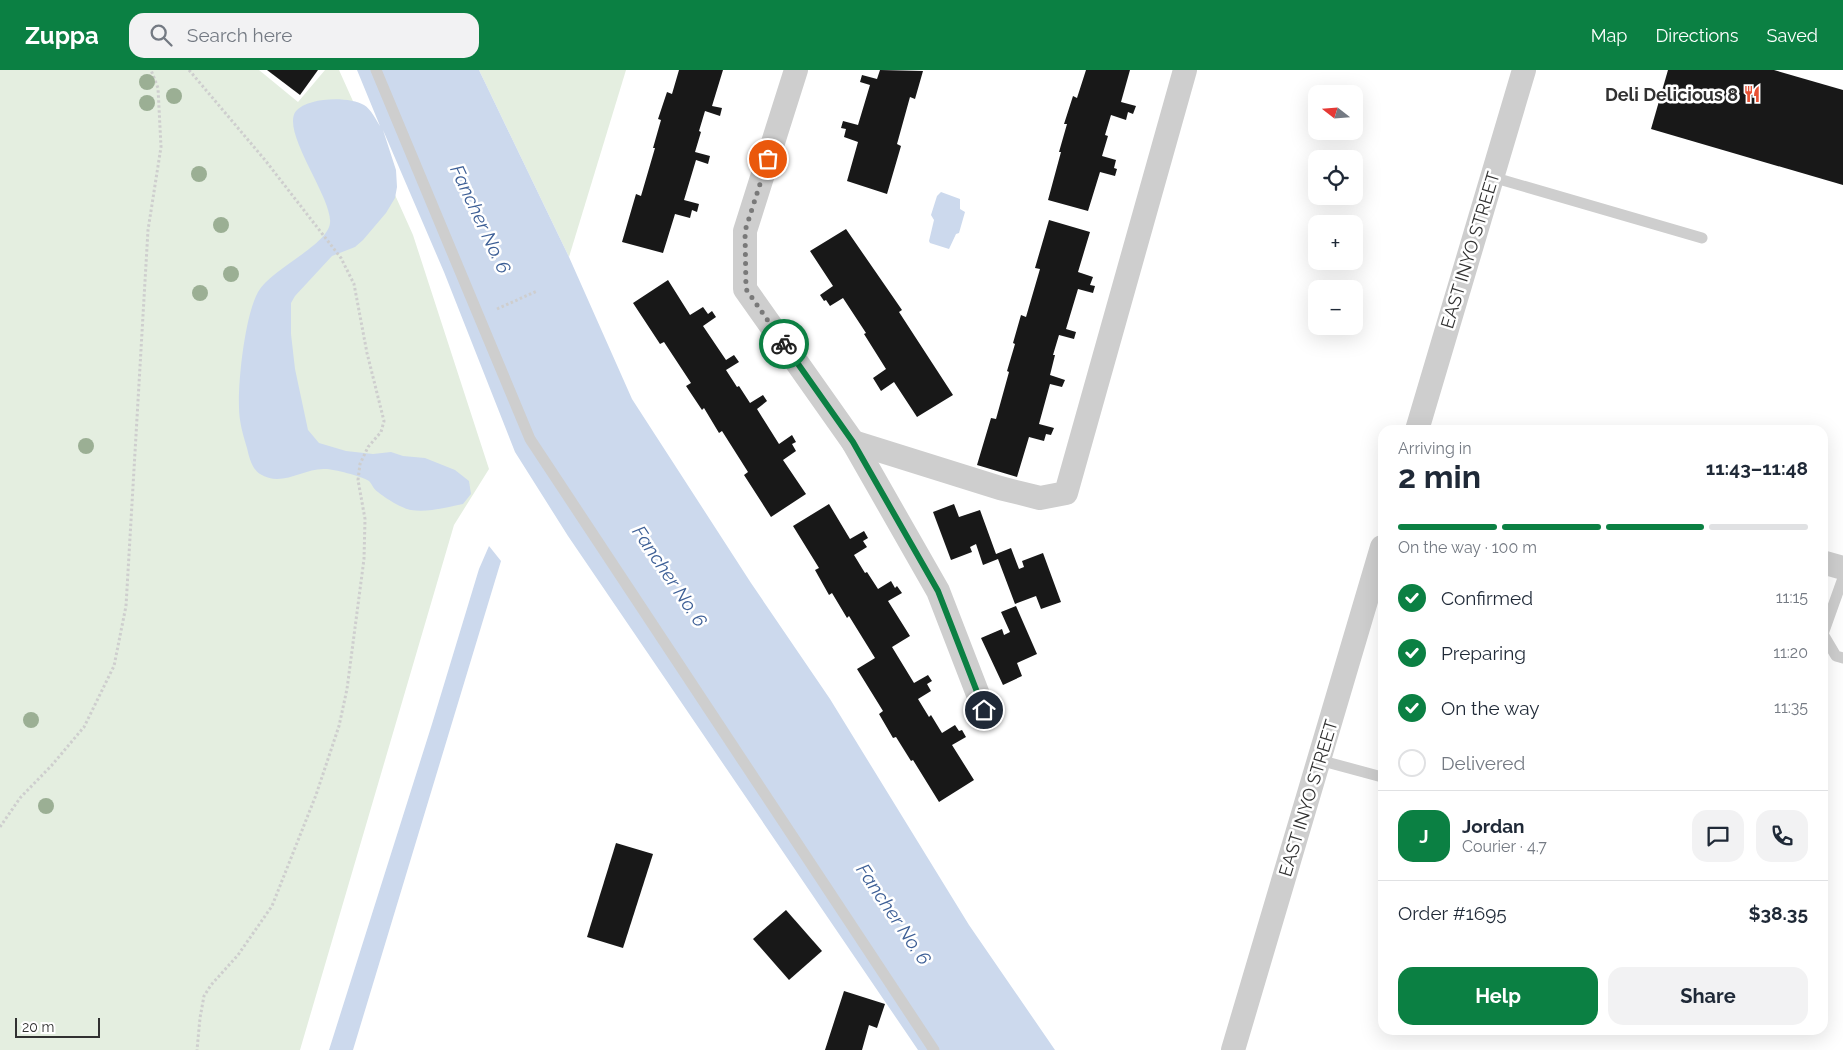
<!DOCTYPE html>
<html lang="en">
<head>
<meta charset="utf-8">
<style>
  :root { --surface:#fff; --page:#f2f2f3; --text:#1f2937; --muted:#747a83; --line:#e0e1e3; --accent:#0b8043 }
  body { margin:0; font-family:Raleway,sans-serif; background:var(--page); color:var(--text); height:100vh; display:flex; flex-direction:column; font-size:19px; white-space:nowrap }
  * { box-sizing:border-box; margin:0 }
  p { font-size:16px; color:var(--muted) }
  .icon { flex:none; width:28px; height:28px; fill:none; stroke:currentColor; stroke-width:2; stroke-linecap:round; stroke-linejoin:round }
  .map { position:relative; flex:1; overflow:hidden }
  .sheet { position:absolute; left:1378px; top:355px; width:450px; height:610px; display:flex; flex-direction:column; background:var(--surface); border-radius:15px; box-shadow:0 5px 20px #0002 }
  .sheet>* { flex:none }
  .needle { width:32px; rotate:287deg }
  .fabs { position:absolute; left:1308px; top:15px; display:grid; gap:10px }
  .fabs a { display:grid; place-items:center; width:55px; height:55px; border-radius:10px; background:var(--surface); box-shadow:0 5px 20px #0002; font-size:25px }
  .scale { position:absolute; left:15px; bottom:12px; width:85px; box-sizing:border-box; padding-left:5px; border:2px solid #313131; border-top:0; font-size:14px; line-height:18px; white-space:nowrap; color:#313131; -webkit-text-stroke:4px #fff; paint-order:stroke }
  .pin { position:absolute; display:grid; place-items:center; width:42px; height:42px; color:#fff; margin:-21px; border:2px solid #fff; border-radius:50%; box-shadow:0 1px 5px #0007 }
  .courier { position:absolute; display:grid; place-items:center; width:50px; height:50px; margin:-25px; border:4px solid #0b8043; border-radius:50%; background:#fff; color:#222; box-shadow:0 1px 6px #0007 }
  .head em { font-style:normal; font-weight:700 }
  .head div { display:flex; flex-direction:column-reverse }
  .head { display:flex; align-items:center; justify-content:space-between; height:85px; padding:0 20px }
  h1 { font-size:32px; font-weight:700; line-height:38px }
  .bar { display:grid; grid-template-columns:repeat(4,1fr); gap:8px 5px; align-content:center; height:60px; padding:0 20px }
  .bar i { height:6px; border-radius:4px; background:var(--line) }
  .bar .current { background:var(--accent) }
  .bar p { grid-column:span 4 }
  .line { display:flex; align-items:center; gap:12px; padding:0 20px; border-top:1px solid var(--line) }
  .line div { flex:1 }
  .round { display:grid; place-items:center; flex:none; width:52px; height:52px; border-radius:15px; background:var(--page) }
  ol { padding:0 20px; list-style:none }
  li { display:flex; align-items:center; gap:15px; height:55px }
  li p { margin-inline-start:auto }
  li .icon { padding:5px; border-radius:50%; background:var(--accent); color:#fff; stroke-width:4 }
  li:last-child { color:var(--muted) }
  li i { width:28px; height:28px; border:2px solid var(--line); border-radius:50% }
  .button { display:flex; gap:10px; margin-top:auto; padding:10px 20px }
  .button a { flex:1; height:58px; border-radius:15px; background:var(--accent); color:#fff; font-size:20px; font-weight:700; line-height:58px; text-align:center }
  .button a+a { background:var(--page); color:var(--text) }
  header { display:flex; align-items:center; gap:30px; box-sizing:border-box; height:70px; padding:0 25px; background:var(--accent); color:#fff }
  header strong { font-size:24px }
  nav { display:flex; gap:28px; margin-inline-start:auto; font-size:18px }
  .search { width:350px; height:45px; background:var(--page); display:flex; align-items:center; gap:12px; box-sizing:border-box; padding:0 18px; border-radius:15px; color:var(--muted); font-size:19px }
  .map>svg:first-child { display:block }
</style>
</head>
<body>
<header>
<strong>Zuppa</strong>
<div class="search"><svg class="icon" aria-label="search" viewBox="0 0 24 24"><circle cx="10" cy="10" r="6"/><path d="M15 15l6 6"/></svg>Search here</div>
<nav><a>Map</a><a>Directions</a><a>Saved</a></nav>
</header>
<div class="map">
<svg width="1843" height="980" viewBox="0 0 1843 980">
  <rect width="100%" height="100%" fill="#fff"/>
  <g fill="#e4eee0">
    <path d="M0,0H259L298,32L325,0H339L413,165L489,399L454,455L300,980H0Z"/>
    <path d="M479,0H626L569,187Z"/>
  </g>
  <g fill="#ccd9ed">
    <path d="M357,0H479L569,187L632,329L751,513L830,629L969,855L1055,980H918L568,466L515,382L444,202L383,60L396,100L397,117L395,128L386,143L363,170L355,177L332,186L295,226L291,233V264L295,299L308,360L319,373L346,381L373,384L391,382L403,386L425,388L455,400L469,411L471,424L463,434C447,437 427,443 411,440C403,439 385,428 378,422C374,420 372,414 369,411C361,406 334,399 325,399C303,398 282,418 260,404C252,399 249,387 247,378C243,365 239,351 239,337C238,310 245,246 258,222C271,199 328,175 330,153C333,128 280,61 296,41C308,27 349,26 364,35C371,39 376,50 380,56Z"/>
    <path d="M941,122L960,129V139L965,142L959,163L956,164L949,179L930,173L929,171L934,150L931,145L937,126Z"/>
    <path d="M489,476L501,491L353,980H329L432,654L479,499Z"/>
  </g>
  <g fill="#181818">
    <path d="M267,0H318L300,25Z"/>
    <path d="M679,0H723L712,36L722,38L720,46L705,41L699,61L701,62L695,82L710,86L708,94L696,90L684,130L699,134L697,142L692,140L690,148L675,144L663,183L622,172L636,124L641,126L655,78H653L661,50L658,49L667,22L672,24Z"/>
    <path d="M880,0L923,1L915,29L910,27L897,74L901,76L887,124L847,111L858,72L844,67L846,59L841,58L843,51L858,55L870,15L860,12L862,5L877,9Z"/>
    <path d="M1086,0H1130L1121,32L1136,36L1133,44L1128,42L1126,50L1111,45L1105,65L1108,66L1102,86L1116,90L1114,98L1117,99L1115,106L1100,102L1088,141L1048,130L1061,82H1059L1067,54H1064L1073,26L1077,28Z"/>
    <path d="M1668,0H1774L1843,20V115L1651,59Z"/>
    <path d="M1049,150L1090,162L1078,202L1093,207L1090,215L1095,216L1093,223L1078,219L1066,259L1076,262L1074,269L1059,265L1053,285H1055L1050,305L1065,310L1062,317L1050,314L1039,354L1054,358L1051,365L1046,364L1044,371L1029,367L1017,407L977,395L991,348L996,349L1009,302L1007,301L1015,274L1013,273L1021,245L1026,247L1040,199L1035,198Z"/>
    <path d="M846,159L902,240L899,242L953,325L917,347L894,312L881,321L873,308L886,299L864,264L866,263L843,228L830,236L826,230L824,231L820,225L833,216L810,181Z"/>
    <path d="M668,210L690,245L703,237L708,244L712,241L716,247L703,256L726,290L734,285L739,292L726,300L737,317L739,316L750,333L763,325L767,331L757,339L779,374L792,365L796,372L792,374L796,381L783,390L806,424L771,447L744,405L748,402L722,361L719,363L704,338L702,340L686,316L691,313L664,272L660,274L633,233Z"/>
    <path d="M829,434L850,469L864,461L868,468L863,471L867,477L854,485L865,503L867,502L878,519L891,511L895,518L897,516L902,523L888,531L910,566L892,577L914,613L928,605L932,611L927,614L931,621L918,629L929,647L931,645L942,663L955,655L959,661L962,660L966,667L952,675L974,710L939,732L913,690L911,691L896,667L893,668L879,644L883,641L857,599L875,588L849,546L847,548L832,523L829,525L815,500L819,498L793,456Z"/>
    <path d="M954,434L959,447L980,440L996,484L1011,478L1019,499L1024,497L1022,491L1043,483L1061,532L1041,539L1036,526L1015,534L998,489L983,495L976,474L970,477L972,482L951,490L933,442Z"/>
    <path d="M1016,536L1037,584L1017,593L1022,606L1003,615L981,568L1002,559L1004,565L1010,562L1001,542Z"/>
    <path d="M616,773L653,784L623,878L587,867Z"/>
    <path d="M786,840L822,881L789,910L753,869Z"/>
    <path d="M844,921L885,934L877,958L869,955L862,980H825Z"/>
  </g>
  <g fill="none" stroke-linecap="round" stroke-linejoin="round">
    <g stroke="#cecece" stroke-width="3" stroke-dasharray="2.5 2.5" stroke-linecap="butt">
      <path d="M189,0L265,90L341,188L354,214L367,283L384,351L381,362L368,377L360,394L358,410L365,449L364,489L347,619L339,656L316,725L272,836L238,885L211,915L204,926L200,948L197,980"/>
      <path d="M497,239L537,221"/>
      <path d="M0,757L20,728L52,695L84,657L114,596L126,536L148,160L161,77L158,18L151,0"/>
    </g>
    <g stroke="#cecece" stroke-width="11">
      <path d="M376,0L530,369L934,980"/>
      <path d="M1492,107L1702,168"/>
      <path d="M1843,508L1823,564L1836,586L1843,588"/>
      <path d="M1319,690L1382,707"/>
    </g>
    <g stroke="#cecece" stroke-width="24">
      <path d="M796,0L745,161V219L853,372L938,521L984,640"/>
      <path d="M1417,360L1524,0"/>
      <path d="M853,372L1000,418L1040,428L1066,423L1185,0"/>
      <path d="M1822,492L1843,498"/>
      <path d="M1233,980L1382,477"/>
    </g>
  </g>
  <g fill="#9baf94">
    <circle cx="147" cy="12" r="8"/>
    <circle cx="174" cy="26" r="8"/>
    <circle cx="147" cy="33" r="8"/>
    <circle cx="199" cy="104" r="8"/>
    <circle cx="221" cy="155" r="8"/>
    <circle cx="231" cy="204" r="8"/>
    <circle cx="200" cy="223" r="8"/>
    <circle cx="86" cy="376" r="8"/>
    <circle cx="31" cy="650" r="8"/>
    <circle cx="46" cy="736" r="8"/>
  </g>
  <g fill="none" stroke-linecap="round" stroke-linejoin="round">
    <path stroke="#797979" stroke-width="5" stroke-dasharray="0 9" d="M768,89L745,161L746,219L784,274"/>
    <path stroke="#0b8043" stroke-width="6" d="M784,274L853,372L938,521L984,640"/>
  </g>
  <defs>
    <g id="restaurant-bare" transform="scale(1.35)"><path d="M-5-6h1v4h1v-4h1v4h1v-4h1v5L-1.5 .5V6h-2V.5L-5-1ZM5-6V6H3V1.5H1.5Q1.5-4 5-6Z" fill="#e75134" stroke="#fff" stroke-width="2.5" paint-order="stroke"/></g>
  </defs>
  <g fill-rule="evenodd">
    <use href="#restaurant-bare" x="1752" y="24"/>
  </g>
  <g text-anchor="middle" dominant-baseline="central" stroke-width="5" stroke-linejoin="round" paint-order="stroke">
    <g font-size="18" font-weight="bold" fill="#313131" stroke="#fff" text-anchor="end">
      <text x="1738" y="24">Deli Delicious 8</text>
    </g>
    <g font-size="18" fill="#313131" stroke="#fff">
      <text transform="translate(1470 180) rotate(-73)">EAST INYO STREET</text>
      <text transform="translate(1308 728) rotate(-73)">EAST INYO STREET</text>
    </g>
    <g font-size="19" font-style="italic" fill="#3d5f96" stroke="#fff">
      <text transform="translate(481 149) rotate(65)">Fancher No. 6</text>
      <text transform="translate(670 506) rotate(56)">Fancher No. 6</text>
      <text transform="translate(894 844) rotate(56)">Fancher No. 6</text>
    </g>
  </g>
</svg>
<div class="fabs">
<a><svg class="needle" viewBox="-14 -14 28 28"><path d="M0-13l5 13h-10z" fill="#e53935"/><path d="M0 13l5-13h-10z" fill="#747a83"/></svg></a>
<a><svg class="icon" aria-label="locate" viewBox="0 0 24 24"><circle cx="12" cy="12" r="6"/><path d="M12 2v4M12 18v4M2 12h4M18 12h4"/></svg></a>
<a>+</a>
<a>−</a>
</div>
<div class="scale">20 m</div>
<div class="pin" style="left:768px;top:89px;background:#ea580c"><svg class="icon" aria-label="bag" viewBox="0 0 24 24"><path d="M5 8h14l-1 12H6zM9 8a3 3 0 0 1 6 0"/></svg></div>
<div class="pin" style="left:984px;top:640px;background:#1f2937"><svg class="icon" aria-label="home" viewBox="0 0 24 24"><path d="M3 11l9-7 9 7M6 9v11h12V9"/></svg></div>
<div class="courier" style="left:784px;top:274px"><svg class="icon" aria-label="bike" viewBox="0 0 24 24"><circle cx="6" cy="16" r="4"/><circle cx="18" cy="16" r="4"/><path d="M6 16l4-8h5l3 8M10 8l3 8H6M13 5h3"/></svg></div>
<section class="sheet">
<div class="head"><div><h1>2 min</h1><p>Arriving in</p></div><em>11:43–11:48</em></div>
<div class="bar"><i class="current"></i><i class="current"></i><i class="current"></i><i></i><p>On the way · 100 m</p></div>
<ol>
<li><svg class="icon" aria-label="check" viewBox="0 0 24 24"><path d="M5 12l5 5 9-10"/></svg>Confirmed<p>11:15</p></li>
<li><svg class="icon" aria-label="check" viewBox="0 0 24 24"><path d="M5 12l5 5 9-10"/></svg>Preparing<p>11:20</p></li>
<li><svg class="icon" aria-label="check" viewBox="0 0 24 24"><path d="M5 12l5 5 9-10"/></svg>On the way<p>11:35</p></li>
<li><i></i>Delivered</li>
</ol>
<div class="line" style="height:90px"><b class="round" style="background:var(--accent);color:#fff">J</b><div><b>Jordan</b><p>Courier · 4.7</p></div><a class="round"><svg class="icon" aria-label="chat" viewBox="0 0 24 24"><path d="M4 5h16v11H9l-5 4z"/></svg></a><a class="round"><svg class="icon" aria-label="phone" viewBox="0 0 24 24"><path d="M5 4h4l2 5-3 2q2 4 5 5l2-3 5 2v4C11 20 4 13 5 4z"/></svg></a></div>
<div class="line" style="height:65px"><div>Order #1695</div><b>$38.35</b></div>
<div class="button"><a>Help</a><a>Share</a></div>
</section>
</div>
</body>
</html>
